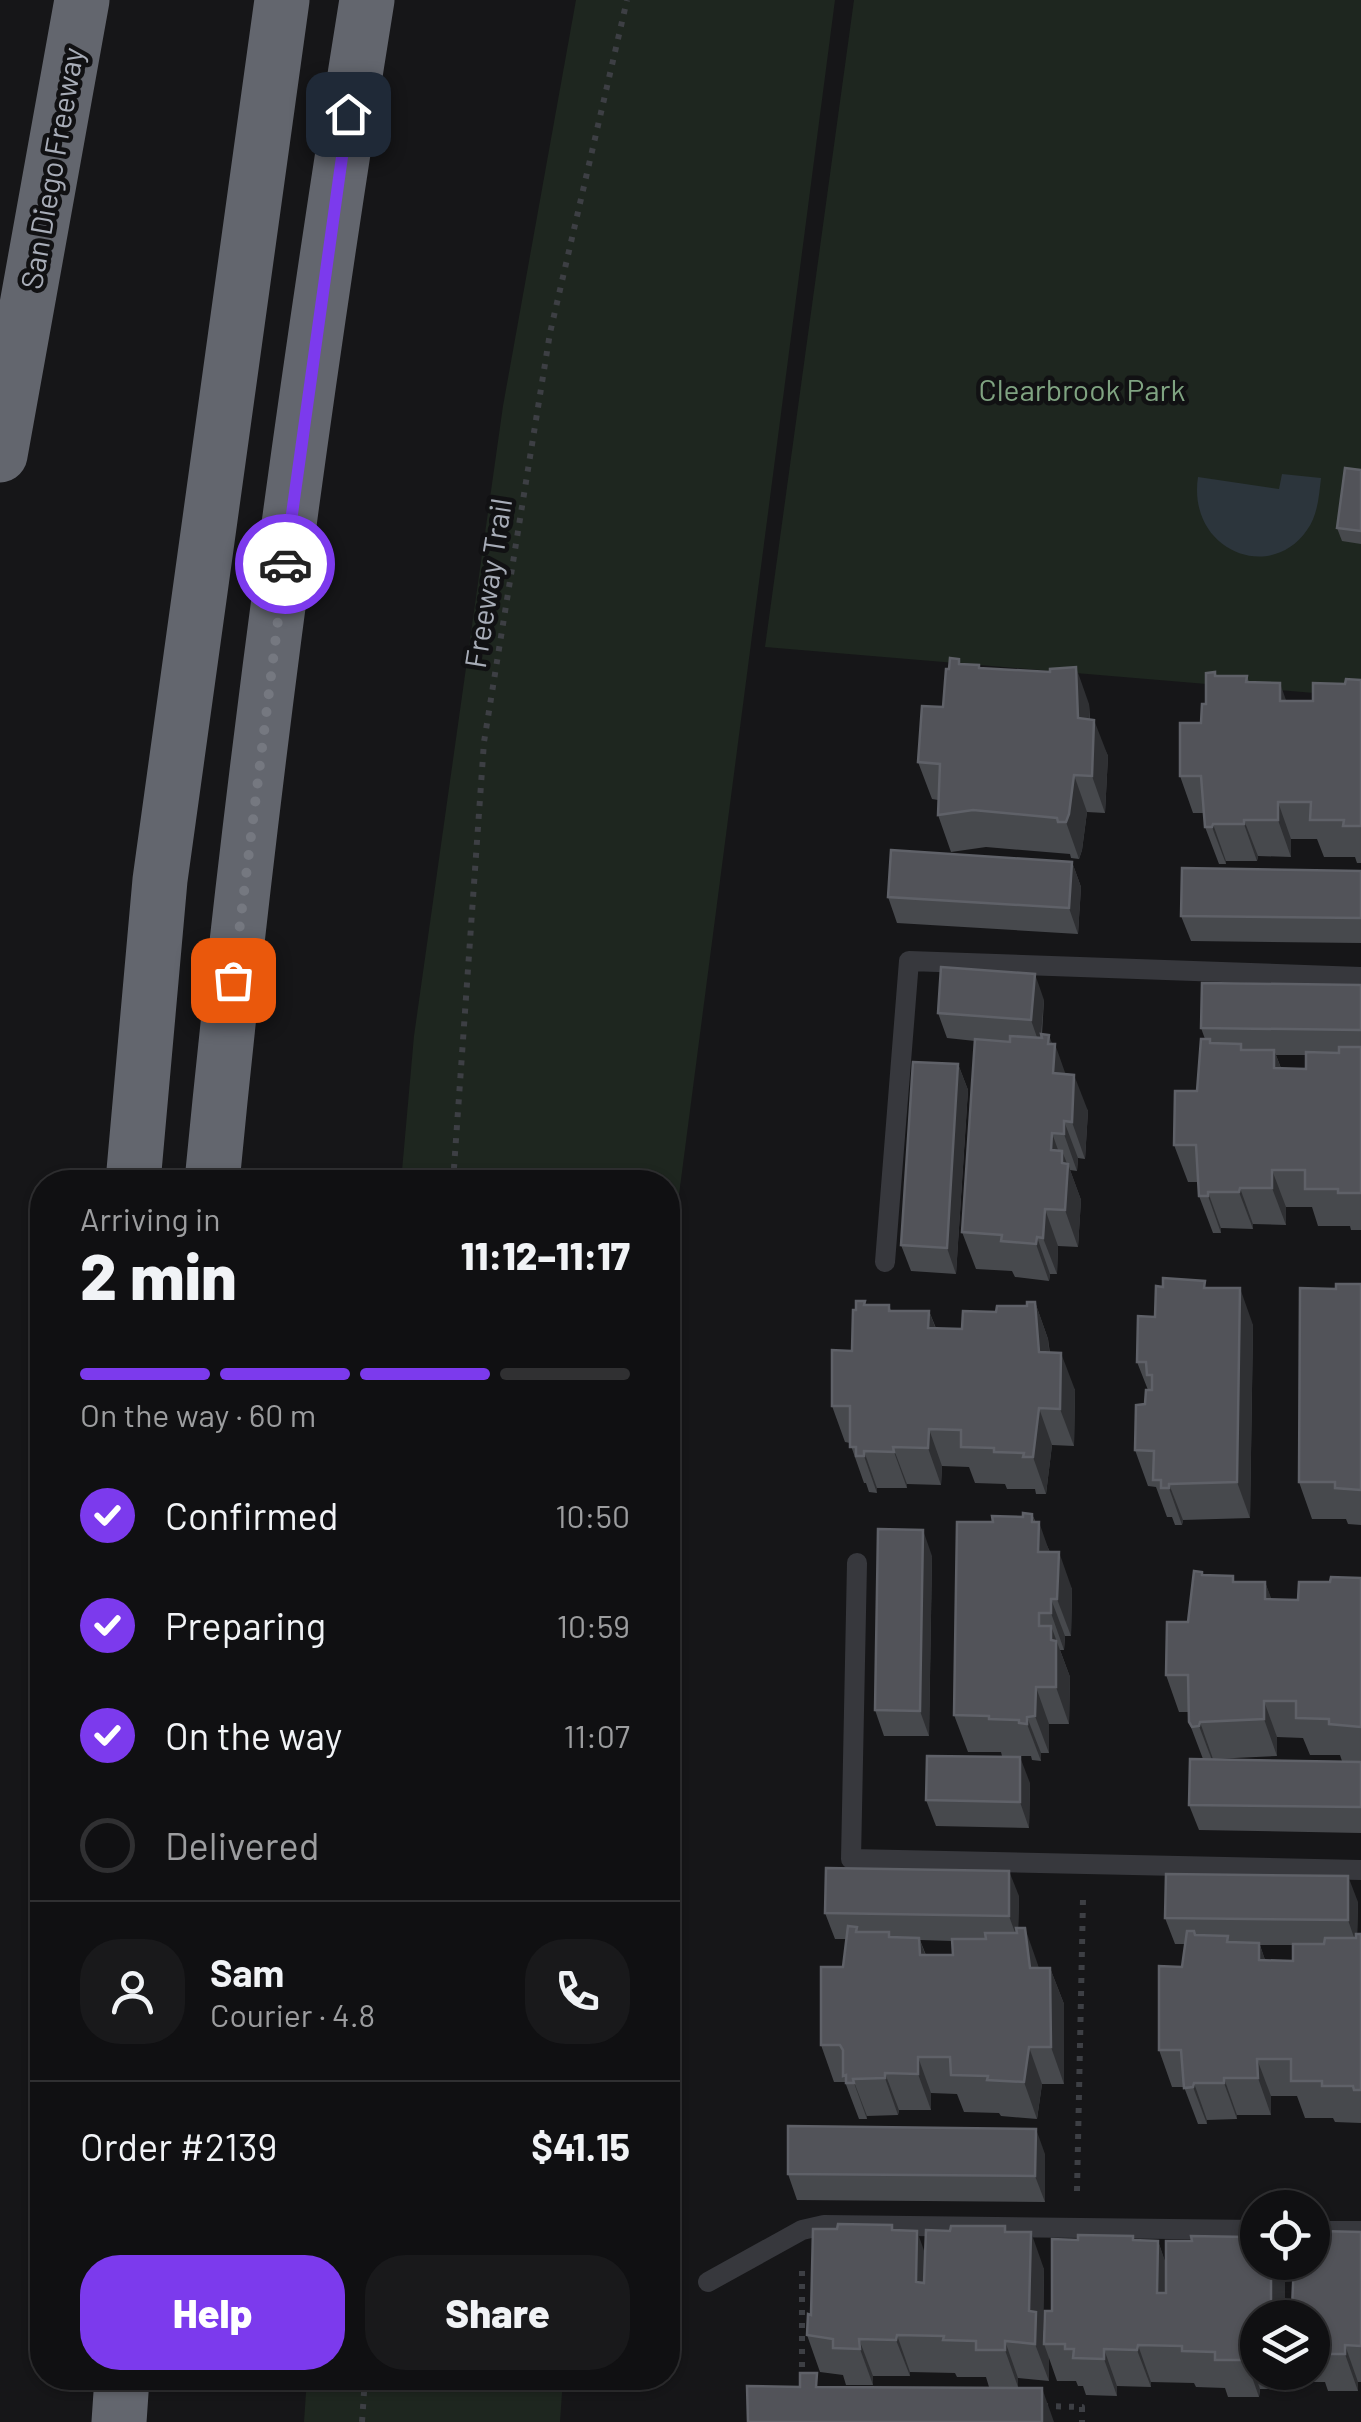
<!DOCTYPE html>
<html lang="en">
<head>
<meta charset="utf-8">
<style>
  :root { --surface:#101012; --page:#19191b; --text:#f1f3f6; --muted:#9c9d9f; --line:#303032; --accent:#7c3aed }
  body { margin:0; font-family:Barlow,sans-serif; background:var(--page); color:var(--text); height:100vh; display:flex; flex-direction:column; font-size:38px; white-space:nowrap }
  * { box-sizing:border-box; margin:0 }
  p { font-size:32px; color:var(--muted) }
  .icon { flex:none; width:55px; height:55px; fill:none; stroke:currentColor; stroke-width:2; stroke-linecap:round; stroke-linejoin:round }
  .map { position:relative; flex:1; overflow:hidden }
  .drawer { position:absolute; left:30px; top:1170px; width:650px; height:1220px; display:flex; flex-direction:column; background:var(--surface); border-radius:40px; box-shadow:0 2px 8px #0004,0 0 0 2px var(--line) }
  .drawer>* { flex:none }
  .tools { position:absolute; left:1240px; top:2190px; display:grid; gap:20px }
  .tools a { display:grid; place-items:center; width:90px; height:90px; border-radius:50%; background:var(--surface); box-shadow:0 2px 8px #0004,0 0 0 2px var(--line); font-size:50px }
  .pin { position:absolute; display:grid; place-items:center; width:85px; height:85px; color:#fff; margin:-42px; border-radius:20px; box-shadow:0 5px 15px #0006 }
  .courier { position:absolute; display:grid; place-items:center; width:100px; height:100px; margin:-50px; border:8px solid #7c3aed; border-radius:50%; background:#fff; color:#222; box-shadow:0 2px 12px #0007 }
  .overview em { font-style:normal; font-weight:800 }
  .overview div { display:flex; flex-direction:column-reverse }
  .overview { display:flex; align-items:center; justify-content:space-between; height:170px; padding:0 50px }
  h1 { font-size:65px; font-weight:800; line-height:75px }
  .bar { display:grid; grid-template-columns:repeat(4,1fr); gap:15px 10px; align-content:center; height:120px; padding:0 50px }
  .bar i { height:12px; border-radius:8px; background:var(--line) }
  .bar .on { background:var(--accent) }
  .bar p { grid-column:span 4 }
  .line { display:flex; align-items:center; gap:25px; padding:0 50px; border-top:2px solid var(--line) }
  .line div { flex:1 }
  .round { display:grid; place-items:center; flex:none; width:105px; height:105px; border-radius:40px; background:var(--page) }
  ol { padding:0 50px; list-style:none }
  li { display:flex; align-items:center; gap:30px; height:110px }
  li p { margin-inline-start:auto }
  li .icon { padding:10px; border-radius:50%; background:var(--accent); color:#fff; stroke-width:4 }
  li:last-child { color:var(--muted) }
  li i { width:55px; height:55px; border:5px solid var(--line); border-radius:50% }
  .button { display:flex; gap:20px; margin-top:auto; padding:20px 50px }
  .button a { flex:1; height:115px; border-radius:40px; background:var(--accent); color:#fff; font-size:40px; font-weight:800; line-height:115px; text-align:center }
  .button a+a { background:var(--page); color:var(--text) }
  .map>svg:first-child { display:block }
</style>
</head>
<body>
<div class="map">
<svg width="1361" height="2422" viewBox="0 0 1361 2422">
  <rect width="100%" height="100%" fill="#161618"/>
  <g fill="#1e261f">
    <path d="M576,0H835L668,1279V1182H401L414,1036L503,406Z"/>
    <path d="M854,0H1361V697L765,647Z"/>
    <path d="M307,2378H563L560,2422H304Z"/>
  </g>
  <path fill="#2c353c" d="M1282,474L1321,478C1319,495 1318,515 1307,530C1270,584 1187,550 1198,477L1279,489Z"/>
  <g fill="none" stroke-linecap="round" stroke-linejoin="round">
    <g stroke="#3d3f44" stroke-width="6" stroke-dasharray="5 8" stroke-linecap="butt">
      <path d="M453,1182L484,742L550,333L627,0"/>
      <path d="M1077,2191L1083,1899"/>
      <path d="M802,2271V2378"/>
      <path d="M1043,2406L1082,2407V2422"/>
      <path d="M362,2422L365,2378"/>
    </g>
    <g stroke="#37383d" stroke-width="20">
      <path d="M885,1262L909,961L1361,977"/>
      <path d="M857,1563L851,1859L1361,1870"/>
      <path d="M1312,2231H1361"/>
      <path d="M708,2282L802,2230L824,2225L1258,2230"/>
    </g>
    <g stroke="#63666e" stroke-width="55">
      <path d="M0,455L82,0"/>
      <path d="M133,1182L160,880L282,0"/>
      <path d="M212,1182C250,787 304,392 367,0"/>
      <path d="M119,2422L122,2378"/>
    </g>
  </g>
  <g fill="#47494d" fill-rule="evenodd">
    <path d="M1361,470V544L1342,541L1337,528Z"/>
    <path d="M961,664L980,668L1089,704L1090,719L1108,756L1105,813L1087,812L1082,850L1079,859L1071,858L1070,854L986,847L951,852L938,815V800L932,799L918,762L943,707L949,669Z"/>
    <path d="M1215,672L1217,676H1247L1249,682L1286,701H1313L1345,684L1361,680V863H1357L1355,857H1324L1317,839H1291V857L1258,856L1257,861H1226V864H1219L1205,827L1204,813H1193L1180,776L1201,723Z"/>
    <path d="M1072,862L1081,887L1078,934L897,923L888,897Z"/>
    <path d="M1361,871V943L1191,941L1181,916Z"/>
    <path d="M1361,985V1230H1351L1350,1226H1318L1312,1207H1286V1225L1253,1224V1229L1221,1228V1233H1213L1199,1196L1198,1182H1188L1174,1145L1197,1091L1205,1039L1201,1028ZM1276,1055H1306V1069L1281,1068Z"/>
    <path d="M1044,1000L1042,1034L1053,1044L1065,1074L1088,1111L1085,1159L1078,1158L1077,1171L1070,1170L1081,1200L1078,1247L1058,1246L1057,1274H1050L1049,1281L1015,1277L1012,1271L976,1269L962,1232L975,1041L947,1038L938,1013Z"/>
    <path d="M958,1064L968,1090L956,1274L911,1271L901,1245Z"/>
    <path d="M1361,1284V1525L1348,1524L1346,1519H1312L1299,1482L1336,1289Z"/>
    <path d="M1207,1288L1253,1325L1250,1518L1183,1520L1182,1525H1175L1172,1517H1167L1156,1487L1148,1486L1135,1450L1148,1390L1137,1362L1155,1317Z"/>
    <path d="M1035,1302L1048,1339L1050,1353L1075,1390L1074,1446L1052,1445L1046,1494H1036L1035,1489H1007L1005,1484L975,1483L969,1467L942,1466L941,1485L907,1484V1488H877V1493L869,1492L866,1483H864L850,1443L845,1442L832,1406L866,1305H889L891,1311H929L936,1328L962,1329L996,1312L1027,1306Z"/>
    <path d="M1032,1514L1050,1552L1072,1589L1071,1636H1065L1064,1650H1060L1070,1677L1069,1724H1049V1753H1041V1761L1032,1760L1031,1756H1002L1001,1752H968L954,1715L993,1522Z"/>
    <path d="M932,1556L929,1736H884L875,1710Z"/>
    <path d="M1202,1572L1203,1575L1235,1582H1265L1271,1599L1298,1600L1330,1582L1361,1578V1833L1199,1830L1189,1805L1203,1759L1189,1722V1712H1179L1166,1675L1188,1622ZM1277,1737L1303,1738L1310,1755H1340L1342,1761L1213,1759L1277,1756Z"/>
    <path d="M1030,1783L1029,1828L936,1826L926,1800Z"/>
    <path d="M1019,1896L1018,1928L1039,1968H1050L1064,2004V2084H1042L1037,2119L1001,2116L999,2113L964,2112L957,2094L931,2093V2110H899L898,2115L867,2116V2119H859L845,2082H834L821,2045L843,1967L846,1939H835L825,1913ZM920,1940L952,1941L953,1955H926Z"/>
    <path d="M1358,1902L1357,1934H1361V2123L1335,2122L1333,2118H1305L1297,2096H1271V2115H1237V2119L1207,2120V2124H1198L1184,2087H1172L1159,2050L1182,1967L1186,1944H1175L1165,1918ZM1260,1945H1293V1961L1265,1960Z"/>
    <path d="M1045,2154V2202L797,2200L788,2174Z"/>
    <path d="M894,2230L925,2253L1007,2232L1044,2269L1043,2330L1044,2334L1052,2311L1135,2240L1158,2241L1166,2265L1249,2242L1258,2262H1278L1285,2279V2318H1258V2372H1290V2389H1260L1259,2397H1228L1225,2388L1196,2387L1194,2383L1151,2382V2387L1117,2386V2396L1086,2395L1083,2386H1078L1076,2381H1057L1049,2358V2381L1018,2378V2387H989L986,2377H957L955,2373L910,2372V2376H873V2385H846L843,2375L820,2372L807,2335L811,2315Z"/>
    <path d="M1361,2232V2382H1358V2391H1328L1325,2382H1297L1294,2372H1312V2318L1292,2308L1320,2236Z"/>
  </g>
  <g fill="#2f3033">
    <path d="M1076,667L1089,704L1091,755L1078,718Z"/>
    <path d="M1280,683L1293,720L1280,701Z"/>
    <path d="M1094,720L1108,756L1105,813L1092,776Z"/>
    <path d="M1074,775L1087,812L1082,850L1079,859L1066,822Z"/>
    <path d="M1278,802L1291,839V857L1278,820Z"/>
    <path d="M1244,820L1258,856L1257,861L1244,824Z"/>
    <path d="M1213,824L1226,861V864L1212,827Z"/>
    <path d="M1072,862L1081,887L1078,934L1069,908Z"/>
    <path d="M1035,974L1044,1000L1040,1046L1031,1020Z"/>
    <path d="M1049,1035L1054,1049L1055,1044L1068,1081L1053,1073L1048,1044Z"/>
    <path d="M1274,1050L1288,1087L1274,1068Z"/>
    <path d="M958,1064L968,1090L956,1274L947,1248Z"/>
    <path d="M1074,1075L1088,1111L1085,1159L1072,1122Z"/>
    <path d="M1064,1121L1078,1158L1077,1171L1064,1134Z"/>
    <path d="M1052,1133L1062,1161V1151L1068,1166V1164L1081,1200L1078,1247L1065,1210L1051,1150Z"/>
    <path d="M1272,1170L1286,1207V1225L1272,1188Z"/>
    <path d="M1240,1188L1253,1224V1229L1239,1192Z"/>
    <path d="M1208,1192L1221,1228V1233L1208,1196Z"/>
    <path d="M1045,1209L1058,1246L1057,1274L1043,1238Z"/>
    <path d="M1037,1237L1050,1274L1049,1281L1036,1244Z"/>
    <path d="M1240,1288L1253,1325L1250,1518L1237,1482Z"/>
    <path d="M1035,1302L1048,1339L1053,1389L1039,1352Z"/>
    <path d="M929,1311L943,1348L928,1328Z"/>
    <path d="M1061,1353L1075,1390L1074,1446L1060,1409Z"/>
    <path d="M1039,1408L1052,1445L1046,1494L1033,1457Z"/>
    <path d="M929,1429L942,1466L941,1485L928,1448Z"/>
    <path d="M893,1447L907,1484V1488L894,1452Z"/>
    <path d="M864,1451L877,1488V1493L864,1456Z"/>
    <path d="M1169,1484L1183,1520L1182,1525L1169,1488Z"/>
    <path d="M1032,1514L1039,1533V1522L1052,1559L1038,1552L1032,1522Z"/>
    <path d="M923,1530L932,1556L929,1736L920,1711Z"/>
    <path d="M1059,1552L1072,1589L1071,1636L1057,1599Z"/>
    <path d="M1265,1582L1279,1619L1265,1599Z"/>
    <path d="M1051,1599L1065,1636L1064,1650L1051,1613Z"/>
    <path d="M1051,1626L1070,1677L1069,1724L1056,1687L1051,1640Z"/>
    <path d="M1036,1687L1049,1724V1753L1035,1716Z"/>
    <path d="M1264,1701L1277,1737V1756L1264,1719Z"/>
    <path d="M1027,1717L1041,1753V1761L1027,1724Z"/>
    <path d="M1200,1722L1213,1759V1763L1199,1726Z"/>
    <path d="M1020,1757L1030,1783L1029,1828L1020,1802Z"/>
    <path d="M1009,1871L1019,1896L1018,1941L1009,1916Z"/>
    <path d="M1348,1876L1358,1902L1357,1946L1348,1920Z"/>
    <path d="M1025,1928L1038,1965L1043,2004L1030,1968Z"/>
    <path d="M919,1938L933,1975L920,1955Z"/>
    <path d="M1259,1943L1272,1979L1259,1960Z"/>
    <path d="M1050,1968L1064,2004V2084L1051,2047Z"/>
    <path d="M1029,2047L1042,2084L1037,2119L1024,2082Z"/>
    <path d="M918,2057L931,2093V2110L918,2074Z"/>
    <path d="M1257,2059L1271,2096V2115L1258,2078Z"/>
    <path d="M885,2073L899,2110L898,2115L885,2078Z"/>
    <path d="M1224,2078L1237,2115V2119L1224,2083Z"/>
    <path d="M853,2079L867,2116V2119L854,2083Z"/>
    <path d="M1194,2083L1207,2120V2124L1193,2087Z"/>
    <path d="M1036,2129L1045,2154V2202L1035,2176Z"/>
    <path d="M917,2231L930,2267L929,2319L916,2282Z"/>
    <path d="M1031,2232L1044,2269L1043,2330L1048,2344H1044L1049,2358V2381L1035,2344L1029,2311Z"/>
    <path d="M1158,2241L1171,2278L1170,2330L1157,2293Z"/>
    <path d="M1271,2262H1278L1285,2279V2318H1272Z"/>
    <path d="M897,2335L910,2372V2376L896,2340Z"/>
    <path d="M859,2339L873,2376V2385L860,2349Z"/>
    <path d="M1005,2341L1018,2378V2387L1005,2350Z"/>
    <path d="M1138,2345L1151,2382V2387L1137,2350Z"/>
    <path d="M1345,2345L1358,2382V2391L1345,2354Z"/>
    <path d="M1104,2349L1117,2386V2396L1104,2359Z"/>
    <path d="M1247,2352L1260,2389L1259,2397L1246,2360Z"/>
    <path d="M1284,2372H1290V2389Z"/>
    <path d="M1042,2388L1054,2422H1042Z"/>
  </g>
  <g fill="#525359" stroke="#5f6168" stroke-width="2.5">
    <path d="M1345,468L1361,470V531L1337,528Z"/>
    <path d="M950,658L959,659V664L979,665V668L1050,672V669L1076,667L1078,718L1094,720L1092,776L1074,775L1069,814L1066,822H1058L1057,818L973,810L938,815L940,764L918,762L922,706L943,707L946,669H949Z"/>
    <path d="M1215,672V676H1247L1246,682L1280,683V701H1313V683L1345,684L1346,679L1361,680V826H1343L1344,820H1310L1311,802H1278V820H1244V824H1213L1212,827H1205L1201,776H1180V723H1201L1202,704H1206V673Z"/>
    <path d="M891,850L1072,862L1069,908L888,897Z"/>
    <path d="M1182,868L1361,871V918L1181,916Z"/>
    <path d="M941,967L1035,974L1031,1020L938,1013Z"/>
    <path d="M1202,983L1361,985V1030L1201,1028Z"/>
    <path d="M1041,1034L1049,1035L1048,1044H1055L1053,1073L1074,1075L1072,1122L1064,1121V1134L1052,1133L1051,1150L1062,1151V1163L1068,1164L1065,1210L1045,1209L1043,1238L1037,1237L1036,1244L1001,1241L1002,1235L962,1232L975,1039L1010,1042V1036L1042,1038Z"/>
    <path d="M1201,1039H1210V1043L1241,1044V1050H1274V1068L1306,1069V1052L1339,1053V1047H1361V1193H1338V1189H1305V1170H1272V1188H1240L1239,1192H1208V1196H1199L1196,1145H1174L1175,1091H1197Z"/>
    <path d="M913,1062L958,1064L947,1248L901,1245Z"/>
    <path d="M1163,1278L1205,1281L1204,1288H1240L1237,1482L1169,1484V1488H1161V1480H1153L1154,1451L1135,1450L1136,1405L1145,1404L1146,1390H1152V1375H1147L1146,1362H1137L1138,1316L1155,1317L1156,1286L1163,1287Z"/>
    <path d="M1336,1284H1361V1490L1335,1488V1482H1299L1300,1288L1336,1289Z"/>
    <path d="M856,1301H865L864,1305H889V1311H929L928,1328L962,1329L963,1311L996,1312L997,1306H1027V1302H1035L1039,1352L1061,1353L1060,1409L1039,1408L1033,1457H1023L1024,1453L994,1452V1448L961,1447V1430L929,1429L928,1448L893,1447L894,1452L864,1451V1456H856V1447H850V1406H832V1350L852,1351L853,1310H856Z"/>
    <path d="M1023,1513L1032,1514V1522H1039L1038,1552H1059L1057,1599H1051V1613H1039V1626H1051V1640L1056,1641V1687H1036L1035,1716L1027,1717V1724L1019,1723V1720L989,1719V1716L954,1715L957,1522H993L992,1516L1023,1517Z"/>
    <path d="M878,1529L923,1530L920,1711L875,1710Z"/>
    <path d="M1194,1571L1202,1572V1575L1233,1576V1582H1265V1599L1298,1600L1299,1582H1330L1331,1577L1361,1578V1727L1329,1724V1719L1296,1718V1701H1264V1719L1200,1722L1199,1726L1192,1727L1189,1722L1188,1675H1166L1167,1622H1188Z"/>
    <path d="M927,1756L1020,1757V1802L926,1800Z"/>
    <path d="M1190,1759L1361,1762V1807L1189,1805Z"/>
    <path d="M826,1868L1009,1871V1916L825,1913Z"/>
    <path d="M1166,1874L1348,1876V1920L1165,1918Z"/>
    <path d="M848,1926L857,1927L856,1932H889V1937L919,1938L920,1955H953L952,1939H986L985,1933H1017L1016,1928H1025L1030,1968H1050L1051,2047H1029L1024,2082L987,2080L988,2076L951,2075L950,2057H918V2074L885,2073V2078L853,2079L854,2083H846V2075L843,2076V2050L840,2045H821V1967H843Z"/>
    <path d="M1187,1931H1194L1195,1935L1228,1936L1227,1942L1259,1943V1960L1293,1961V1944H1324L1325,1938H1356V1934H1361V2090H1354L1353,2086H1322V2081H1291V2059H1257L1258,2078H1224V2083H1194L1193,2087L1184,2088L1181,2050H1159V1966L1182,1967Z"/>
    <path d="M788,2126L1036,2129L1035,2176L788,2174Z"/>
    <path d="M838,2224L892,2225V2230L917,2231L916,2282L924,2283L926,2230L950,2231L951,2226H1005V2232H1031L1029,2311L1036,2312L1035,2344L1005,2341V2350H976V2341L943,2340L944,2336L897,2335L896,2340L859,2339L860,2349L833,2348V2339L807,2335L808,2314L811,2315L813,2229H837Z"/>
    <path d="M1319,2231L1361,2232V2346L1345,2345V2354H1315V2346H1312V2318H1285V2308H1292L1294,2262H1312V2236H1320Z"/>
    <path d="M1078,2235L1133,2236V2240L1158,2241L1157,2293H1166V2241H1192L1191,2236L1247,2237V2242H1258V2262H1271V2316H1277V2318H1258V2352H1247L1246,2360H1215V2352L1182,2351V2346L1138,2345L1137,2350L1104,2349V2359L1073,2358L1074,2349H1065V2344H1044L1045,2311H1052V2239L1078,2240Z"/>
    <path d="M800,2373H817L816,2387L1042,2388V2422H748L747,2386L800,2387Z"/>
  </g>
  <g fill="none" stroke-linecap="round" stroke-linejoin="round">
    <path stroke="#757880" stroke-width="10" stroke-dasharray="0 18" d="M233,980L285,564"/>
    <path stroke="#7c3aed" stroke-width="12" d="M285,564L348,114"/>
  </g>
  <g text-anchor="middle" dominant-baseline="central" stroke-width="9" stroke-linejoin="round" paint-order="stroke">
    <g font-size="30" fill="#a8adb8" stroke="#111113">
      <text transform="translate(51 168) rotate(-80)">San Diego Freeway</text>
      <text transform="translate(487 583) rotate(-81)">Freeway Trail</text>
    </g>
    <g font-size="30" fill="#7fa381" stroke="#111113">
      <text x="1082" y="389">Clearbrook Park</text>
    </g>
  </g>
</svg>
<div class="tools">
<a><svg class="icon" aria-label="locate" viewBox="0 0 24 24"><circle cx="12" cy="12" r="6"/><path d="M12 2v4M12 18v4M2 12h4M18 12h4"/></svg></a>
<a><svg class="icon" aria-label="layers" viewBox="0 0 24 24"><path d="M12 4l9 5-9 5-9-5zM3 14l9 5 9-5"/></svg></a>
</div>
<div class="pin" style="left:233px;top:980px;background:#ea580c"><svg class="icon" aria-label="bag" viewBox="0 0 24 24"><path d="M5 8h14l-1 12H6zM9 8a3 3 0 0 1 6 0"/></svg></div>
<div class="pin" style="left:348px;top:114px;background:#1f2937"><svg class="icon" aria-label="home" viewBox="0 0 24 24"><path d="M3 11l9-7 9 7M6 9v11h12V9"/></svg></div>
<div class="courier" style="left:285px;top:564px"><svg class="icon" aria-label="car" viewBox="0 0 24 24"><path d="M5 17H2v-5l4-1 3-4h7l3 4 3 1v5h-3M9 17h6M6 11h13"/><circle cx="7" cy="17" r="2"/><circle cx="17" cy="17" r="2"/></svg></div>
<section class="drawer">
<div class="overview"><div><h1>2 min</h1><p>Arriving in</p></div><em>11:12–11:17</em></div>
<div class="bar"><i class="on"></i><i class="on"></i><i class="on"></i><i></i><p>On the way · 60 m</p></div>
<ol>
<li><svg class="icon" aria-label="check" viewBox="0 0 24 24"><path d="M5 12l5 5 9-10"/></svg>Confirmed<p>10:50</p></li>
<li><svg class="icon" aria-label="check" viewBox="0 0 24 24"><path d="M5 12l5 5 9-10"/></svg>Preparing<p>10:59</p></li>
<li><svg class="icon" aria-label="check" viewBox="0 0 24 24"><path d="M5 12l5 5 9-10"/></svg>On the way<p>11:07</p></li>
<li><i></i>Delivered</li>
</ol>
<div class="line" style="height:180px"><a class="round"><svg class="icon" aria-label="person" viewBox="0 0 24 24"><circle cx="12" cy="8" r="4"/><path d="M4 21q1-7 8-7t8 7"/></svg></a><div><b>Sam</b><p>Courier · 4.8</p></div><a class="round"><svg class="icon" aria-label="phone" viewBox="0 0 24 24"><path d="M5 4h4l2 5-3 2q2 4 5 5l2-3 5 2v4C11 20 4 13 5 4z"/></svg></a></div>
<div class="line" style="height:130px"><div>Order #2139</div><b>$41.15</b></div>
<div class="button"><a>Help</a><a>Share</a></div>
</section>
</div>
</body>
</html>
